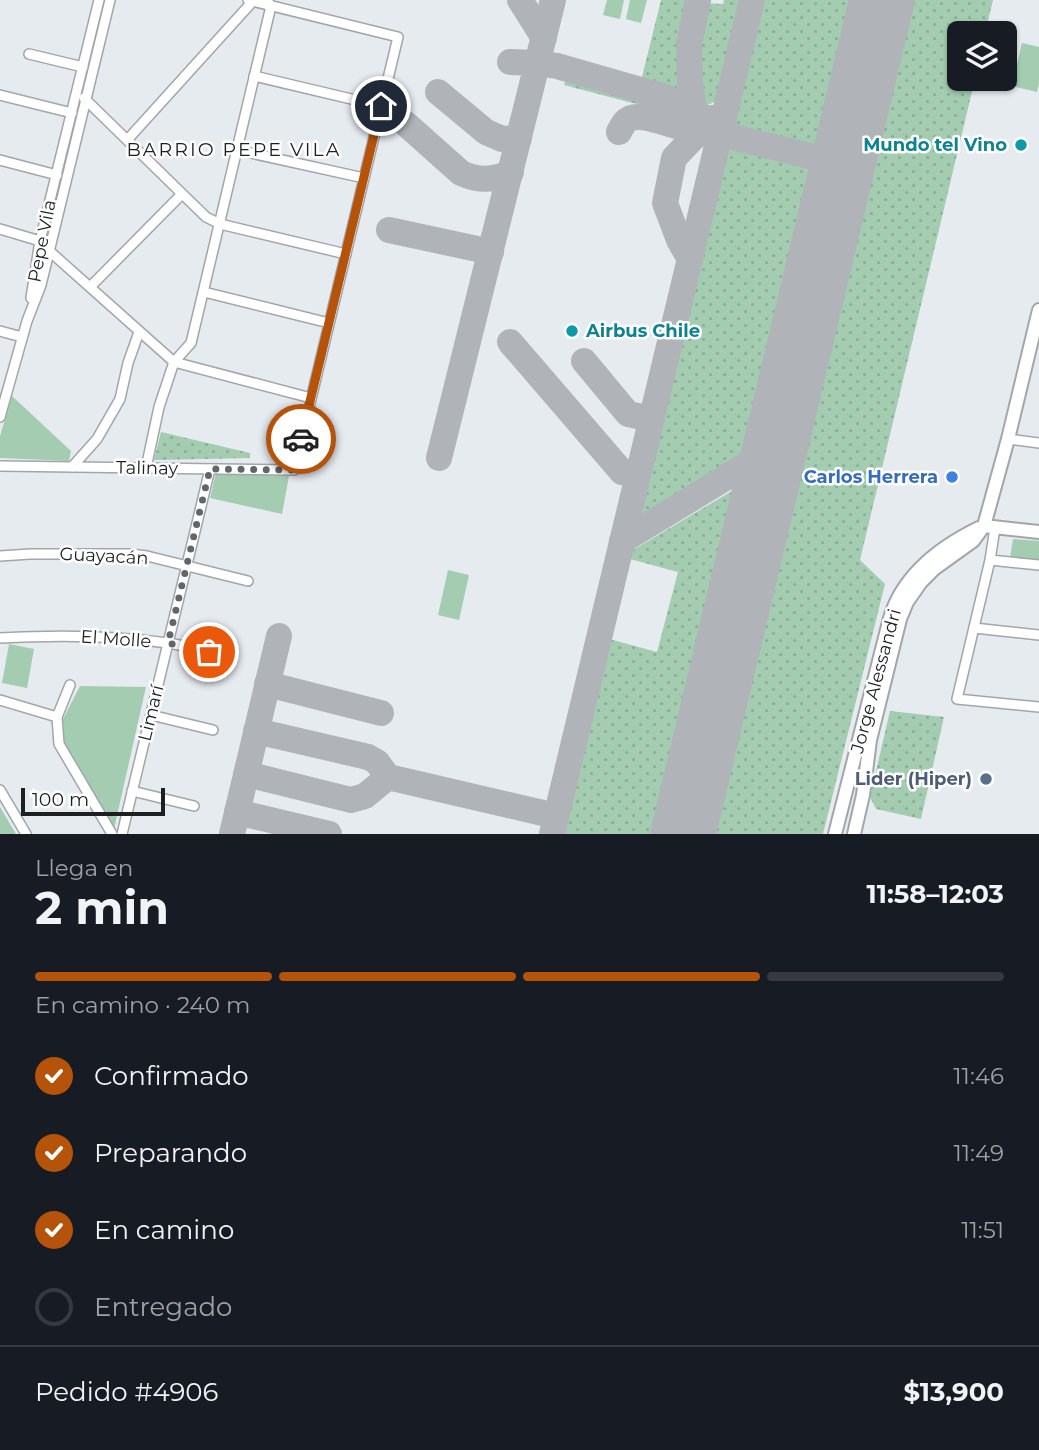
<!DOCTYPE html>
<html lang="es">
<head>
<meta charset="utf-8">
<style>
  :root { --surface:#171b24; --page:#242831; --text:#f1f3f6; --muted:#9ea1a6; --line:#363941; --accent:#b45309 }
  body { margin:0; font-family:Montserrat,sans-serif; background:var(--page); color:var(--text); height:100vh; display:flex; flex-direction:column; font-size:26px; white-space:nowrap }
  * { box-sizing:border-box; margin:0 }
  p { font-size:23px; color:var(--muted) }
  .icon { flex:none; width:38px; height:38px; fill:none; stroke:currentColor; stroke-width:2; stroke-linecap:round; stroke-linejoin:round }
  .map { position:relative; height:834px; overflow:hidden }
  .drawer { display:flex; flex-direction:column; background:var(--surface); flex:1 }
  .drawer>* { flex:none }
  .fabs { position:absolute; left:947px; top:21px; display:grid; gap:14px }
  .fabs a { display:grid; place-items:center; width:70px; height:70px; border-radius:10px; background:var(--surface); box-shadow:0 2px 5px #0004; font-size:35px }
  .scale { position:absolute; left:21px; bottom:18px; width:144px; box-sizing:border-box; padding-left:7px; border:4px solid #1d1f21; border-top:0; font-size:19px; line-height:24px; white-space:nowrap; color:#1d1f21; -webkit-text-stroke:5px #fff; paint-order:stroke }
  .pin { position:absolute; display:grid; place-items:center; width:60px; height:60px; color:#fff; margin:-30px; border:4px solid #fff; border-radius:50%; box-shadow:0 2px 7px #0007 }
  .courier { position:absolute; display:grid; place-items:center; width:70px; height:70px; margin:-35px; border:5px solid #b45309; border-radius:50%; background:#fff; color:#222; box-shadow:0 2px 9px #0007 }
  .overview em { font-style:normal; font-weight:700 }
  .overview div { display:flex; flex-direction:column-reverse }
  .overview { display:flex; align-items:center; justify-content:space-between; height:119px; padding:0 35px }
  h1 { font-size:46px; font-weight:700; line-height:52px }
  .bar { display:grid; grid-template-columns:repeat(4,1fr); gap:10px 7px; align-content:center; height:84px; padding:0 35px }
  .bar i { height:9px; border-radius:5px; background:var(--line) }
  .bar .selected { background:var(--accent) }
  .bar p { grid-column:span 4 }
  .line { display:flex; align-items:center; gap:18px; padding:0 35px; border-top:2px solid var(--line) }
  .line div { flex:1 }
  ol { padding:0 35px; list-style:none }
  li { display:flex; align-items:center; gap:21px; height:77px }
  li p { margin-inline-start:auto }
  li .icon { padding:7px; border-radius:50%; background:var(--accent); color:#fff; stroke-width:4 }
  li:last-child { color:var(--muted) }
  li i { width:38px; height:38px; border:4px solid var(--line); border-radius:50% }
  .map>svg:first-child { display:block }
</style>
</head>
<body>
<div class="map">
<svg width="1039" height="834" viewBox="0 0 1039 834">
  <defs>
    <pattern id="grass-dots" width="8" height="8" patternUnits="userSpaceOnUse" patternTransform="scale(1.75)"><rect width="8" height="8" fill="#a3ccb0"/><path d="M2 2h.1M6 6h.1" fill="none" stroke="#8caf97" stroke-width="1.8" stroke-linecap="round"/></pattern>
  </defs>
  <rect width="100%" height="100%" fill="#e6ebf0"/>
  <g fill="url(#grass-dots)">
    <path d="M661,0H691L685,46L686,100L641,81Z"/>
    <path d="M724,0H746L724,92C717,100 713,106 701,104L695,81V39L700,3L723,4Z"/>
    <path d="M760,0H861L826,150L731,126L728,120L744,71Z"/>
    <path d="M910,0H993L985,33H959V79H975L860,560L885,584L823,834H711Z"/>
    <path d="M566,80L668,105L678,115L564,85Z"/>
    <path d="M724,144L821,169L760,439L741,461L649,520L643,521L638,516L703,249Z"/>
    <path d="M161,432L250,453V458L154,460Z"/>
    <path d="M740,486H746L748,488L666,834H563L609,639L657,652L678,572L630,559L633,550Z"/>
    <path d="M890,711L944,717L921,819L876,809L870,797Z"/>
  </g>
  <g fill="#a3ccb0">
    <path d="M607,0H624L620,19L603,15Z"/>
    <path d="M630,0H647L641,23L626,19Z"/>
    <path d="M1022,43L1039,47V84L1037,92L1012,86Z"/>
    <path d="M12,396L71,451L69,461L0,458V436Z"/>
    <path d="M216,473L289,476L282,514L210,498Z"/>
    <path d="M1013,539L1039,541V561L1010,558Z"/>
    <path d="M448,570L469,575L459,620L438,615Z"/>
    <path d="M9,644L34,649L27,688L2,683Z"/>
    <path d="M80,686L146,687L114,829L64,743L63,719Z"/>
    <path d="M0,807L16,834H0Z"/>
  </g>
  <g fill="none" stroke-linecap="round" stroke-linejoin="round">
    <g stroke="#b0b4b8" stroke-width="26">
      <path d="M520,0L544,38"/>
      <path d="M510,62L538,63L557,66L665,97L694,111L713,123L720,131L736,138L843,164"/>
      <path d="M438,92L486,132L502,139L519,138"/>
      <path d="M694,111L690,82L689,44L698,0"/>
      <path d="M406,124L461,173C478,181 494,181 511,172"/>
      <path d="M619,132C622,127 624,121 629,119C643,112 670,126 685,128C695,129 704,123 712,118"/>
      <path d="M389,230L491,252"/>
      <path d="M690,259L679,240L665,203L674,158L693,138L724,115"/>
      <path d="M510,342L622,472L638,474"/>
      <path d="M584,361L628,414L652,419"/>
      <path d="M439,458L553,0"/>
      <path d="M622,541L776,447"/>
      <path d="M267,684L381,713"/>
      <path d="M256,731L368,757L377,762L388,777L556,816"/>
      <path d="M246,774L351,800L365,796L388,777"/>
      <path d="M237,812L329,834"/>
      <path d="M232,834L279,636"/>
      <path d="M552,834L752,0"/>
    </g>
    <path stroke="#b0b4b8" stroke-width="65" d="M683,834L882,0"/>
    <g stroke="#a2a6ab" stroke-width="12">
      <g id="street">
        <path d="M29,54L83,67"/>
        <path d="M254,76L381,106"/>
        <path d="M0,95L72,113"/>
        <path d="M84,98L206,217L220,224L346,254"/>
        <path d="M128,139L253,1"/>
        <path d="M237,150L364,178"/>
        <path d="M0,160L57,175"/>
        <path d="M0,229L40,241"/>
        <path d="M46,248L174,362L311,398"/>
        <path d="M90,287L182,194"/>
        <path d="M204,292L329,323"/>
        <path d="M31,298L40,241L99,0"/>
        <path d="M0,331L22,337"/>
        <path d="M0,417L27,321L41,285L110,0"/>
        <path d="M1008,439L1039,443"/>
        <path d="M0,466L294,470L398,37L248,0"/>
        <path d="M72,467L97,439L120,399L128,363L139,332"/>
        <path d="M146,468L159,407L174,362L191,343L271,6L268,2"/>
        <path d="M995,528L990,560L957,699L1039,707"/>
        <path d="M0,556L30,554H130L147,556L248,581"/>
        <path d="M990,560L1039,565"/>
        <path d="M974,628L1039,635"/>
        <path d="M0,638C55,635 112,635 167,643C188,646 209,651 230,656"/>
        <path d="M70,685L57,717L59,744L112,834"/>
        <path d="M0,700L57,717"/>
        <path d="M151,715L213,730"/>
        <path d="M0,790L26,834"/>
        <path d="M132,791L194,806"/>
        <path d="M122,834L210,469"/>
      </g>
    </g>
    <g stroke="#a2a6ab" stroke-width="16">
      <g id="secondary">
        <path d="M984,526L1039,532"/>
        <path d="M835,834L890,618C903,575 940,547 979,528"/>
        <path d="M854,834L863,795L870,740L900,619L907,602L921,582L934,569L973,541L984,526L1008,439L1039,310"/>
      </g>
    </g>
    <use href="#street" stroke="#fff" stroke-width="9"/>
    <use href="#secondary" stroke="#fff" stroke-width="12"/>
  </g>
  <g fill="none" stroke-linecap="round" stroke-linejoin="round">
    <path stroke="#636669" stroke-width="7" stroke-dasharray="0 12.6" d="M209,652L168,643L210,469L293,470L301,439"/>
    <path stroke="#b45309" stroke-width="9" d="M301,439L381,106"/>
  </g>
  <g fill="#0f9aa8" stroke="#fff" stroke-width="2.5">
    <circle cx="1021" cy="145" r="7"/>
    <circle cx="572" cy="331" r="7"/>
  </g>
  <circle fill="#3f7fe0" stroke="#fff" stroke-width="2.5" cx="952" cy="477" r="7"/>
  <circle fill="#5c6f8a" stroke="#fff" stroke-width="2.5" cx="986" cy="779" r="7"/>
  <g text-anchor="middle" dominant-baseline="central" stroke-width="5" stroke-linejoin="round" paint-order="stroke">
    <g font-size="18" font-weight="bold" fill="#0d838f" stroke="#fff" text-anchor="end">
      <text x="1007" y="145">Mundo tel Vino</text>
      <text x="586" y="331" text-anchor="start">Airbus Chile</text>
    </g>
    <g font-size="18" fill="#1d1f21" stroke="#fff">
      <text transform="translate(42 241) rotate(-79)">Pepe Vila</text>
      <text transform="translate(147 468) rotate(1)">Talinay</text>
      <text transform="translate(104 556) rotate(3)">Guayacán</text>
      <text transform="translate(116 639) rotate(4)">El Molle</text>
      <text transform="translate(876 681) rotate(-75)">Jorge Alessandri</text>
      <text transform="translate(151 713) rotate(-76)">Limarí</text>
    </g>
    <g font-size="18" font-weight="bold" fill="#366cbe" stroke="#fff" text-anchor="end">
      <text x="938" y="477">Carlos Herrera</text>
    </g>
    <g font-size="18" font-weight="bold" fill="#4e5e75" stroke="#fff" text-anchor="end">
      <text x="972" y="779">Lider (Hiper)</text>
    </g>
    <g font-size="19" letter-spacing="2" fill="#1d1f21" stroke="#fff">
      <text x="234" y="149">BARRIO PEPE VILA</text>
    </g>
  </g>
</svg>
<div class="fabs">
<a><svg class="icon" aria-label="layers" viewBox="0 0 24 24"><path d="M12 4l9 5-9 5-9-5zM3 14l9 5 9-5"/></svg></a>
</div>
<div class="scale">100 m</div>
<div class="pin" style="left:209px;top:652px;background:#ea580c"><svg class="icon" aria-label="bag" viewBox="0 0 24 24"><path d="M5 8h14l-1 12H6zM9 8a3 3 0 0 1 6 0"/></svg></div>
<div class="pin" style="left:381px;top:106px;background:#1f2937"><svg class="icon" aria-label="home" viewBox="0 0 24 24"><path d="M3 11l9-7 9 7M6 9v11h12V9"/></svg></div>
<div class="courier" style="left:301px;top:439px"><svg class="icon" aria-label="car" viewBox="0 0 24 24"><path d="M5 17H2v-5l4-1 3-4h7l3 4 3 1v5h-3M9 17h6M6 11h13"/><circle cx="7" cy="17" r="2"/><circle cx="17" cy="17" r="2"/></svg></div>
</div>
<section class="drawer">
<div class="overview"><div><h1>2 min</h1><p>Llega en</p></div><em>11:58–12:03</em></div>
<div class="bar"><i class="selected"></i><i class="selected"></i><i class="selected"></i><i></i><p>En camino · 240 m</p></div>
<ol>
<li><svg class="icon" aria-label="check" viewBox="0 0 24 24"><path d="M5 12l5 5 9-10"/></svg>Confirmado<p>11:46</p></li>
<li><svg class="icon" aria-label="check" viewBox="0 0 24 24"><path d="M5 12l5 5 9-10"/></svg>Preparando<p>11:49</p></li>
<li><svg class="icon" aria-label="check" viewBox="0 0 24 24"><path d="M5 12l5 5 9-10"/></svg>En camino<p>11:51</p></li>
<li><i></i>Entregado</li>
</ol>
<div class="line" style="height:91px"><div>Pedido #4906</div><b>$13,900</b></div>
</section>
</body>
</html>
